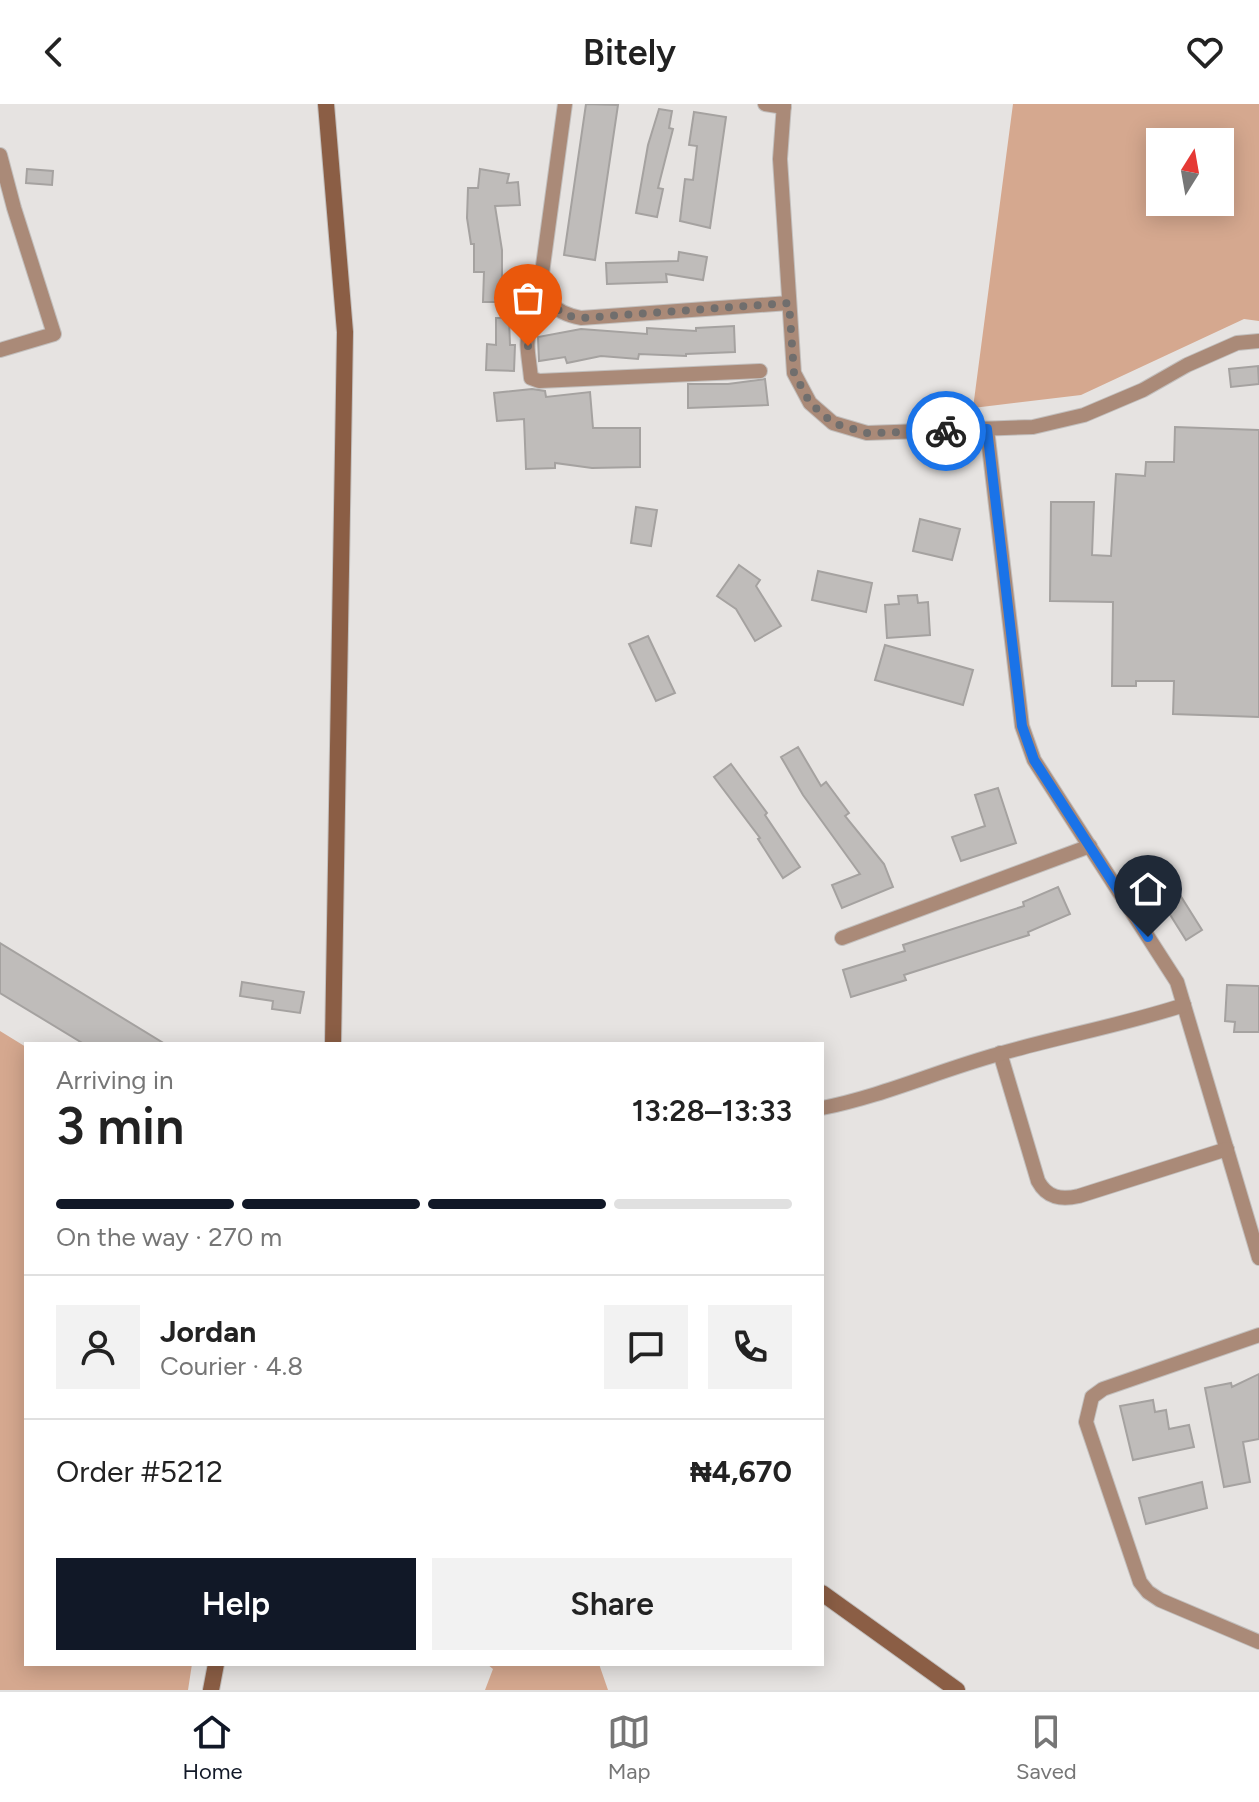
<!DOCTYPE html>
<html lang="en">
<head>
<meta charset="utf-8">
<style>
  :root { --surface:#fff; --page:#f2f2f2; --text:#222; --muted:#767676; --line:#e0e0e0; --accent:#111827 }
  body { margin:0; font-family:Figtree,sans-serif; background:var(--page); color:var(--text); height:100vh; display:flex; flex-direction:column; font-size:30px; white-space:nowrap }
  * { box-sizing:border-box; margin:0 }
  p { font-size:26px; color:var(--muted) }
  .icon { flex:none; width:44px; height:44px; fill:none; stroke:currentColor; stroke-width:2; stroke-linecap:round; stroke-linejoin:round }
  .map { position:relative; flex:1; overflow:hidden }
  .details { position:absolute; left:24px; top:938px; width:800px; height:624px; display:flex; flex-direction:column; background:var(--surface); border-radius:0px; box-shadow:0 4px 20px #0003 }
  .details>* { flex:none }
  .needle { width:52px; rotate:11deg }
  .controls { position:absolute; left:1146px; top:24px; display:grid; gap:16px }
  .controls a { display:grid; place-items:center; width:88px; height:88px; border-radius:0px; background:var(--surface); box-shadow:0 4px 20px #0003; font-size:40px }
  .pin { position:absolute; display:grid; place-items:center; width:68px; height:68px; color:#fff; margin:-82px -34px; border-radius:50% 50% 50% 0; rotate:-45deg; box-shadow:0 0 8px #0007 }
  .pin .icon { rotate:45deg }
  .courier { position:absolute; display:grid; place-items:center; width:80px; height:80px; margin:-40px; border:6px solid #1a73e8; border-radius:50%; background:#fff; color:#222; box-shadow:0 2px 10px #0007 }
  .overview em { font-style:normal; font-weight:600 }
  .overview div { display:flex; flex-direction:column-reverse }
  .overview { display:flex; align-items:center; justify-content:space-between; height:136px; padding:0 32px }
  h1 { font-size:52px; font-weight:600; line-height:60px }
  .bar { display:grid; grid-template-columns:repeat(4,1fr); gap:12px 8px; align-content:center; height:96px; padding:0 32px }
  .bar i { height:10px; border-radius:6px; background:var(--line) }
  .bar .active { background:var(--accent) }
  .bar p { grid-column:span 4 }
  .line { display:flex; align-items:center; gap:20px; padding:0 32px; border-top:2px solid var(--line) }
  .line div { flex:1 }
  .round { display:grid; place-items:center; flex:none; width:84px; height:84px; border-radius:0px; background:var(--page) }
  .button { display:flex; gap:16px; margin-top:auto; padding:16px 32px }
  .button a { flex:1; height:92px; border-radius:0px; background:var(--accent); color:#fff; font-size:32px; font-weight:600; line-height:92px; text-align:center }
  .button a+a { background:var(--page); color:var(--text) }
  header { display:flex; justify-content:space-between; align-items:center; height:104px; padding:0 32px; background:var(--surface); font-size:36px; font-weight:600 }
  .tabs { display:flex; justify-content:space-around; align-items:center; height:112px; border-top:2px solid var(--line); background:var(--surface); font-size:22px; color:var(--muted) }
  .tabs a { display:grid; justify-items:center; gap:4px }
  .tabs .active { color:var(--accent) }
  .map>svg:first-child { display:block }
</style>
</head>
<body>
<header><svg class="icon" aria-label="back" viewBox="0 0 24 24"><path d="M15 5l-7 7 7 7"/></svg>Bitely<svg class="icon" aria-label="heart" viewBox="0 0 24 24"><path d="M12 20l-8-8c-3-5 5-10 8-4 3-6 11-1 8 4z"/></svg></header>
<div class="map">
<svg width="1259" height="1586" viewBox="0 0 1259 1586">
  <rect width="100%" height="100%" fill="#e6e3e1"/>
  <g fill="#d5a88f" fill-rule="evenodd">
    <path d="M1013,0H1259V217L1244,215L1081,291L973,304ZM1160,38H1220V98H1160Z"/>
    <path d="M0,927L26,943V1560H192L188,1586H0Z"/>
    <path d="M487,1560H599L608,1586H485L493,1565Z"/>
  </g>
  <g fill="#bfbcba" stroke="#a5a2a0" stroke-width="2">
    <path d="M586,0L618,1L595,156L564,151Z"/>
    <path d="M659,5L672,7L669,24L673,25L658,84L663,85L657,113L636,109L648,41Z"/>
    <path d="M694,8L726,13L710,124L680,117L685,75L693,76L697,42L689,41Z"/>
    <path d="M27,65L53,67L52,81L26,79Z"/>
    <path d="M480,65L509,70L507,79L518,78L520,101L495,102L502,146V198H483L484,168H474V140H471L467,114L468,84H478Z"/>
    <path d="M679,148L707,153L703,176L666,170L667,178L607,180L606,159L678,157Z"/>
    <path d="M496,214H509L510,241H515L514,267L486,266L487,240L496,241Z"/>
    <path d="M734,222L735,248L686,250V252L639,250L638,255L601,252L567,259L565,253L539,257L538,233L581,225L647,230V224L696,227V224Z"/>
    <path d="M1258,262L1259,280L1231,283L1229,265Z"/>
    <path d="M765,275L768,301L688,304V280H728Z"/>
    <path d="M532,285L545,287L546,293L590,288L593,324H640V363L592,364L555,359V364L526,365L524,315L497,317L494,289Z"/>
    <path d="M1175,323L1259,326V613L1173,610L1174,577H1136V582H1112L1113,498L1050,497L1051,398H1094L1092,451L1111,452L1116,370L1145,372L1146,358H1174Z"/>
    <path d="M636,403L657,406L651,442L631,439Z"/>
    <path d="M920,415L960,425L952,456L913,447Z"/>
    <path d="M739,461L760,476L756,482L781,522L755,537L736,505L717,492Z"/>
    <path d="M818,467L872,479L866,508L812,496Z"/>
    <path d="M917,491L918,499L928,498L930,531L887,534L885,501L899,500L898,492Z"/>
    <path d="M648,532L675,589L656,597L629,540Z"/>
    <path d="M885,541L973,566L963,601L875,576Z"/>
    <path d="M798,643L821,682L826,678L849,709L845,712L884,760L893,783L842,804L832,781L860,770L803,691L781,653Z"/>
    <path d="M731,660L767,709L765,711L800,763L783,774L758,735L760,734L714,673Z"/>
    <path d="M998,684L1016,739L961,757L952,733L985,722L975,691Z"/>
    <path d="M1170,775L1202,826L1186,836L1154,785Z"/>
    <path d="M1058,783L1070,810L1028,828L1029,831L904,871L906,876L851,893L843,866L905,847L903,841L1024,802L1023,798Z"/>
    <path d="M0,839L165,940H84L0,889Z"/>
    <path d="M242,878L304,888L300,909L272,905L273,897L240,892Z"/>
    <path d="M1227,881L1259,882V928H1234L1235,918L1225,917Z"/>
    <path d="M1259,1270V1335L1243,1338L1250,1378L1224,1383L1205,1284L1231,1279L1232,1283Z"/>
    <path d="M1153,1296L1155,1308L1166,1306L1169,1325L1189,1321L1194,1343L1133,1356L1120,1302Z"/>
    <path d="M1202,1378L1207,1404L1146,1420L1139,1394Z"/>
  </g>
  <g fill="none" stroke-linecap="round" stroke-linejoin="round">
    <g stroke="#c2bfbd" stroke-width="16">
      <g id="street">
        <path d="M565,0L542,169C545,198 552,208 581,214L789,199"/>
        <path d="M765,0L784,3"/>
        <path d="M784,0L780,55L794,269L810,299L833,319L867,329L1033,323L1084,311L1143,286L1187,261L1237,239L1259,237"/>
        <path d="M0,51L14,104L54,230L0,246"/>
        <path d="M552,201C520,228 527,235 531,274L539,277L760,267"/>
        <path d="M987,325L1022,622L1034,656L1177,878L1259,1154"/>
        <path d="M842,834L1090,742"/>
        <path d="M1000,949L1038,1077C1047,1094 1061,1096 1079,1092L1227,1045"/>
        <path d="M822,1004C883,992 940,966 999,950C1061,932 1123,921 1184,901"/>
        <path d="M1259,1231L1103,1285L1092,1293L1086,1318L1140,1478L1148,1488L1160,1496L1259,1538"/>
      </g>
    </g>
    <g stroke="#c2bfbd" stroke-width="18">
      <g id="secondary">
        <path d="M326,0L345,228L333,940"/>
        <path d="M822,1489L957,1586"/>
        <path d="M211,1586L216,1560"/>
      </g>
    </g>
    <use href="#street" stroke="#aa8a78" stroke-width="14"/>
    <use href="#secondary" stroke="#8b5e45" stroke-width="16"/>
  </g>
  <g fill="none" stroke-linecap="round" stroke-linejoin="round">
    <path stroke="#706e6d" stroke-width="8" stroke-dasharray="0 14.4" d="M528,242C529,221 536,215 552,201L565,211L581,214L789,199L794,269L810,299L833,319L867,329L946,327"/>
    <path stroke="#1a73e8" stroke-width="10" d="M946,327L987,325L1022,622L1034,656L1148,833"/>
  </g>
</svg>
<div class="controls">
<a><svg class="needle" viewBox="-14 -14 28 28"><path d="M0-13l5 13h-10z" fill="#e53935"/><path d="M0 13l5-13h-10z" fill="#767676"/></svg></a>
</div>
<div class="pin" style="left:528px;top:242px;background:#ea580c"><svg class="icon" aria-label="bag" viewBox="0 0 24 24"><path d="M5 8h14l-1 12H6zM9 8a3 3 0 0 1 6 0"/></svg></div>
<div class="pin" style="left:1148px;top:833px;background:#1f2937"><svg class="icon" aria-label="home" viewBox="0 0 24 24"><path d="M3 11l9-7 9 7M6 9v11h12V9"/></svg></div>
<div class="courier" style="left:946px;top:327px"><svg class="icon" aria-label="bike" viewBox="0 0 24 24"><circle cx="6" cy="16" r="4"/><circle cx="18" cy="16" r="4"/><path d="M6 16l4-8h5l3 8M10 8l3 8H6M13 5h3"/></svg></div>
<section class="details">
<div class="overview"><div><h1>3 min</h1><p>Arriving in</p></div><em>13:28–13:33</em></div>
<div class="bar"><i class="active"></i><i class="active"></i><i class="active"></i><i></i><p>On the way · 270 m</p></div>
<div class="line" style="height:144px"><a class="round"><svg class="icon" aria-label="person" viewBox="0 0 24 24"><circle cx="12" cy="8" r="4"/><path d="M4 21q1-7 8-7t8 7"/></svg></a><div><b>Jordan</b><p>Courier · 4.8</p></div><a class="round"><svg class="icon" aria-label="chat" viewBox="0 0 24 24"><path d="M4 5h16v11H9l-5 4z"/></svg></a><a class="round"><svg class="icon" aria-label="phone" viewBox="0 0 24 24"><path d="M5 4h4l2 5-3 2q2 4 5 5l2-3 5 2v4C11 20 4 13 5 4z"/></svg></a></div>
<div class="line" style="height:104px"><div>Order #5212</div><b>₦4,670</b></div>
<div class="button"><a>Help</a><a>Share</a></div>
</section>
</div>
<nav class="tabs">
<a class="active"><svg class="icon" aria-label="home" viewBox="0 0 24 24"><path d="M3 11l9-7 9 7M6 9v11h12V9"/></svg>Home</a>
<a><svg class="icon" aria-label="map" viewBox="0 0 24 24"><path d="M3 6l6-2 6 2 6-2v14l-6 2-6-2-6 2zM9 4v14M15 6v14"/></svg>Map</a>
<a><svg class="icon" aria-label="saved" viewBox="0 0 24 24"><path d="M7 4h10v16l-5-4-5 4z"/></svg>Saved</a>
</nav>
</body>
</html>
